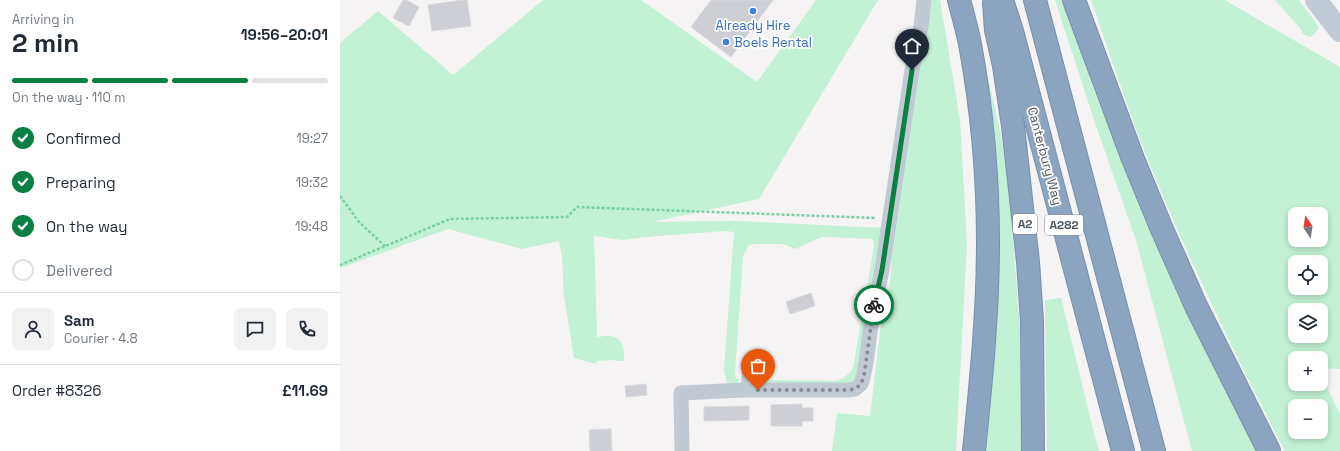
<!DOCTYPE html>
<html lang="en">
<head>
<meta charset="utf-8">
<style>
  :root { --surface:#fff; --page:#f2f2f3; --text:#1f2937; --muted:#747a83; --line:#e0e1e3; --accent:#0b8043 }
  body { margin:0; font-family:"Space Grotesk",sans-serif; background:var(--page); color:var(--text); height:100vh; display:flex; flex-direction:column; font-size:15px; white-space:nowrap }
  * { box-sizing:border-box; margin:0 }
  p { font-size:13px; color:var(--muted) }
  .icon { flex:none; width:22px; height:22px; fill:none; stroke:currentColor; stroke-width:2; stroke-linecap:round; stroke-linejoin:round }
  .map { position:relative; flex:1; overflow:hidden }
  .drawer { display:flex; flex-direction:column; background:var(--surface); width:340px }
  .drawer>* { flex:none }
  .needle { width:26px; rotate:347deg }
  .controls { position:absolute; left:948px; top:207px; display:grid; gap:8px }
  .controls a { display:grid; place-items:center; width:40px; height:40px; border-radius:8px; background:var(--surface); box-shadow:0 2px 6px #0003; font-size:20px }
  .pin { position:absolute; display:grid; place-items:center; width:34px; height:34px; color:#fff; margin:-41px -17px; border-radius:50% 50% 50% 0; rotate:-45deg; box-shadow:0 0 4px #0007 }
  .pin .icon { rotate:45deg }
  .courier { position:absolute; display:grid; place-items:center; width:40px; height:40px; margin:-20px; border:3px solid #0b8043; border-radius:50%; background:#fff; color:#222; box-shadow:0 1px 5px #0007 }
  .overview em { font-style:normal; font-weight:800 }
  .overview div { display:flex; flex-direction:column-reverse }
  .overview { display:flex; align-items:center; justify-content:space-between; height:68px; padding:0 12px }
  h1 { font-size:26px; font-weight:800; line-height:30px }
  .bar { display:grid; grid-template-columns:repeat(4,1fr); gap:6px 4px; align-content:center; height:48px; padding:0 12px }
  .bar i { height:5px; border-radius:3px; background:var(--line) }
  .bar .on { background:var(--accent) }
  .bar p { grid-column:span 4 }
  .line { display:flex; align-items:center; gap:10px; padding:0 12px; border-top:1px solid var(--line) }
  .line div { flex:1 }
  .round { display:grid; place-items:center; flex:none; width:42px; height:42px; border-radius:8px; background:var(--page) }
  ol { padding:0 12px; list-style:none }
  li { display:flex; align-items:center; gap:12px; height:44px }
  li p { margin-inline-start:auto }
  li .icon { padding:4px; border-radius:50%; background:var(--accent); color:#fff; stroke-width:4 }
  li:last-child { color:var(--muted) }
  li i { width:22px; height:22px; border:2px solid var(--line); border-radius:50% }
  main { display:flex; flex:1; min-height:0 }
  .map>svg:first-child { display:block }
</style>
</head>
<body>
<main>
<section class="drawer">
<div class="overview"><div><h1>2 min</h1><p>Arriving in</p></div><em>19:56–20:01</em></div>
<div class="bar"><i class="on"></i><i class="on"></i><i class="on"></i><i></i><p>On the way · 110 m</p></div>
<ol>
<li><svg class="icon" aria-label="check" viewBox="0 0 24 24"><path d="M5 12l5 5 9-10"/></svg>Confirmed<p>19:27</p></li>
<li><svg class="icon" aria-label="check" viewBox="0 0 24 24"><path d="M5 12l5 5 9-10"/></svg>Preparing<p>19:32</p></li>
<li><svg class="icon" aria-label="check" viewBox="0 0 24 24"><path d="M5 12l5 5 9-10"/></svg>On the way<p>19:48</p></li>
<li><i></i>Delivered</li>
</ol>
<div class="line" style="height:72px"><a class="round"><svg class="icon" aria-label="person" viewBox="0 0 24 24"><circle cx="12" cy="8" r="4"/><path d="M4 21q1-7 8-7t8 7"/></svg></a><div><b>Sam</b><p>Courier · 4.8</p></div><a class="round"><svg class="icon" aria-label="chat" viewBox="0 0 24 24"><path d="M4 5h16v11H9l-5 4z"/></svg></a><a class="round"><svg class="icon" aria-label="phone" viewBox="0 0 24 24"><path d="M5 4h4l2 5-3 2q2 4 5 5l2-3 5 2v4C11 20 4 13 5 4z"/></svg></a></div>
<div class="line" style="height:52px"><div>Order #8326</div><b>£11.69</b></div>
</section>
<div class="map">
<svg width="1000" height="451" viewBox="0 0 1000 451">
  <rect width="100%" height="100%" fill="#f5f3f3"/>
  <g fill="#c3f1d5" fill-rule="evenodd">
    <path d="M203,0H301L417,82L476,0H538L419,199L312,222L395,221L545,228L517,378L511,384L412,385L409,381V377H415L421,380L493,381C502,380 508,376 513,368L534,247V242L532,239L482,237L455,249L443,244H415L409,245L403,256L395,373L396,378L400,379L397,383H387L384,370L394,232L385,231L317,236L282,240L254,236L257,337C261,337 265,335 270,336C284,338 284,349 284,361H277L274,360L257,361L256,364L234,358L224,296L222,257L219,241L182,249L108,229L0,268V43L38,11L113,75Z"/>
    <path d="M590,0H600L620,120L627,244L616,451H492L497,413L530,416L543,308C551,288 553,265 550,243Z"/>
    <path d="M715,0H725L752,85L808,226L874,367L918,451H852L796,240L755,123Z"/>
    <path d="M751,0H885L1000,67V369L981,368V358H955V384H981V375L1000,414V451H945C891,347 839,241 797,132C781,88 766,44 751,0ZM955,214H981V240H955ZM955,262H981V288H955ZM955,310H981V336H955ZM955,406H981V432H955Z"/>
    <path d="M935,0H959L979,27L975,34L970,37L963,34L960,28Z"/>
    <path d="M644,60L662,140L670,200L680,330L681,451H644Z"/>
    <path d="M721,298L754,433L759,451H707L705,300Z"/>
  </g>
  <g fill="#cdcfd5" stroke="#d7d9de">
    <path d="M63,0H66L79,7L69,26L53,18Z"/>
    <path d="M122,0H127L131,26L92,31L88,5Z"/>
    <path d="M371,0H433L391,57L351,27Z"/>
    <path d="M471,293L475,306L450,314L446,302Z"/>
    <path d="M306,384L307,395L286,397L285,386Z"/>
    <path d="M462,404V408H473V421H462V426H431V405Z"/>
    <path d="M409,406V420L364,421V407Z"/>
    <path d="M271,429L272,451H250L249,430Z"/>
  </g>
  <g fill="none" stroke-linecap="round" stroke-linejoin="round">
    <g stroke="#7690ad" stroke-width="24">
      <g id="highway">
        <path d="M619,0C623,15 627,29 630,44C642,109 648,177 648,243C648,312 641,382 634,451"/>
        <path d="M662,0L672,31L783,451"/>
        <path d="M695,0L814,451"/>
        <path d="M734,0L793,159L821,227L856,306L929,451"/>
        <path d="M654,3L656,30L664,66L673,126L688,262L692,321L693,451"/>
      </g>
    </g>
    <g stroke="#7ad0a6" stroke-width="2.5" stroke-dasharray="3 2" stroke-linecap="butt">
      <path d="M0,196L19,222L45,246"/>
      <path d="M0,265L110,219L227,217L237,207L536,218"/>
    </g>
    <path stroke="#c1cad2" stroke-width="8" d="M405,390L406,365"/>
    <path stroke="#c1cad2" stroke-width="15" d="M342,451L341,393L405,390H508L515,389L521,384L523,378L526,363L531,325L542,270L572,70L581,27L584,0"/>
    <path stroke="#c1cbd6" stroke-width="22" d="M976,0L1000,31"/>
    <use href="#highway" stroke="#8ba5c1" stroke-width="22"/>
  </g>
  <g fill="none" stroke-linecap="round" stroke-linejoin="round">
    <path stroke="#868d94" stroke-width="4" stroke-dasharray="0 7.2" d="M418,390H508C517,389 521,386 524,376L534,305"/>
    <path stroke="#0b8043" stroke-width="5" d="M534,305L542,270L572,70"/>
  </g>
  <g fill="#3f7fe0" stroke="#fff" stroke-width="1.5">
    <circle cx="413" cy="11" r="4"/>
    <circle cx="386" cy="42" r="4"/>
  </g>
  <g text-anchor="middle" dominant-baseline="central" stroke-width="3.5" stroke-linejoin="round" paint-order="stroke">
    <g fill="#fff" stroke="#808990" stroke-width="1">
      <rect x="673" y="214" width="24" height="20" rx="3"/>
      <rect x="705" y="215" width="38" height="20" rx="3"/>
    </g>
    <g font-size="12" font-weight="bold" fill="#4a5661">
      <text x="685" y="224">A2</text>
      <text x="724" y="225">A282</text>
    </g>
    <g font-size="13" fill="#366cbe" stroke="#fff">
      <text x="413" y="25">Already Hire</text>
      <text x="394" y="42" text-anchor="start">Boels Rental</text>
    </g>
    <g font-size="13" fill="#4a5661" stroke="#fff">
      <text transform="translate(705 156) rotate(75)">Canterbury Way</text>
    </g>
  </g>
</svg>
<div class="controls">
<a><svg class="needle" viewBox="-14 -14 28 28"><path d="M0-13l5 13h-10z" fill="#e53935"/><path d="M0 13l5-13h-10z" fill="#747a83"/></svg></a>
<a><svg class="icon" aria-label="locate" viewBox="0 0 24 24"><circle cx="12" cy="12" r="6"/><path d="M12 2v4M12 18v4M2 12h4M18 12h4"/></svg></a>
<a><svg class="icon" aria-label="layers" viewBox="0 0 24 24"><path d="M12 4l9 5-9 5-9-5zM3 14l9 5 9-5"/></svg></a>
<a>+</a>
<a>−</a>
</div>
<div class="pin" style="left:418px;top:390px;background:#ea580c"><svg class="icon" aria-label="bag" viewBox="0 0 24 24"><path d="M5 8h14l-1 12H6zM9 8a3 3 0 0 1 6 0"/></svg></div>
<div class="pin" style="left:572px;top:70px;background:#1f2937"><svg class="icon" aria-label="home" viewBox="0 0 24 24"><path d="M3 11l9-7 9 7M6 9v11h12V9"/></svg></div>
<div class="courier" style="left:534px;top:305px"><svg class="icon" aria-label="bike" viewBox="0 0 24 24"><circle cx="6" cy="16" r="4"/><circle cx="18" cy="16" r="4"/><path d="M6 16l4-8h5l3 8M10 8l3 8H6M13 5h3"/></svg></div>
</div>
</main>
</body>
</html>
